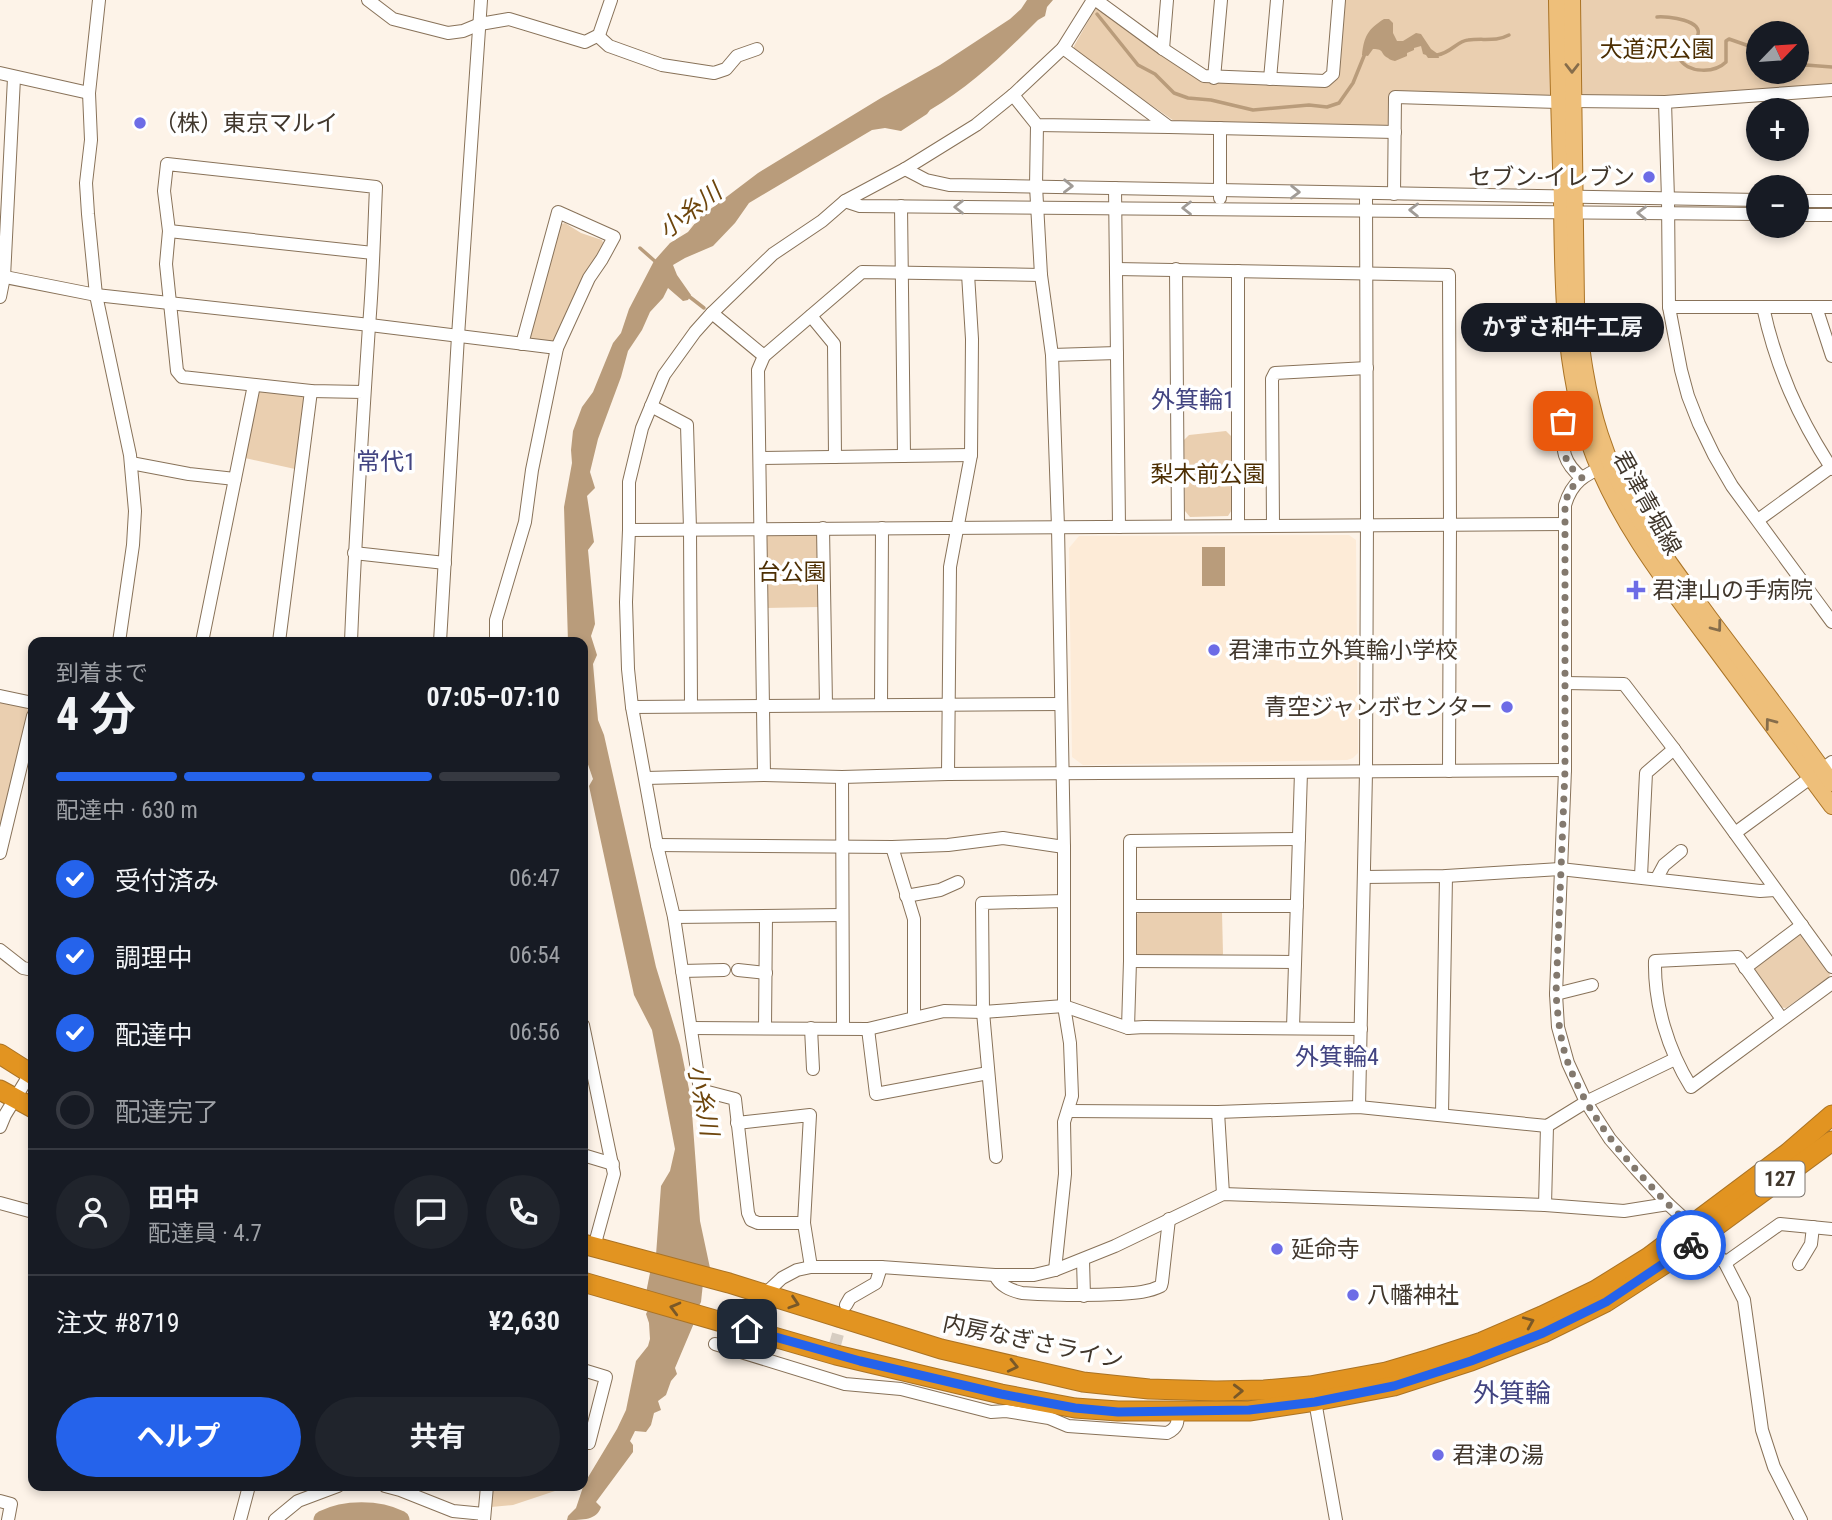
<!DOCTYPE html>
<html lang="ja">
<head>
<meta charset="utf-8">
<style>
  :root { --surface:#171b24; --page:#20242c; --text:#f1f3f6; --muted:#9ea1a6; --line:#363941; --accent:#2563eb }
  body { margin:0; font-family:"Roboto Condensed","Noto Sans JP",sans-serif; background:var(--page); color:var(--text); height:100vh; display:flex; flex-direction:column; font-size:26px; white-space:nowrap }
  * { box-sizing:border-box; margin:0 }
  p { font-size:23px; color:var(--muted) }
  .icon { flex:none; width:38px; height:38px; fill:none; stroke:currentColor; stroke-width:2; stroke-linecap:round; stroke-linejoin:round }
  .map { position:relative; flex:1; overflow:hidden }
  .side { position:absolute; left:28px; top:637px; width:560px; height:854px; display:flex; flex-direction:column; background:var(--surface); border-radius:14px; box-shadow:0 4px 10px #0003 }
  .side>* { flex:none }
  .needle { width:46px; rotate:65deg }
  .tools { position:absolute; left:1746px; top:21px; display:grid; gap:14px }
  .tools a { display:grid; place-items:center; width:63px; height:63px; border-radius:50%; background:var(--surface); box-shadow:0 4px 10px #0003; font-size:35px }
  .pin { position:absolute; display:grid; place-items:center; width:60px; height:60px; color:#fff; margin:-30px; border-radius:14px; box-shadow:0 4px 10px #0006 }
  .courier { position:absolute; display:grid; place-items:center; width:70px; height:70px; margin:-35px; border:5px solid #2563eb; border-radius:50%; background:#fff; color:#222; box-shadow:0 2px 9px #0007 }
  .bubble { position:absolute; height:49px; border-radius:24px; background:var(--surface); box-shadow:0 4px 10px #0003; font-size:23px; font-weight:700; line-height:49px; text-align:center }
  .overview em { font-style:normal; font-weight:700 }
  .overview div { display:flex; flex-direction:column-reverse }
  .overview { display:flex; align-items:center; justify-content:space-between; height:119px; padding:0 28px }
  h1 { font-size:46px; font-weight:700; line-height:52px }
  .bar { display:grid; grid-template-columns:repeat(4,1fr); gap:10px 7px; align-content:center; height:84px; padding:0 28px }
  .bar i { height:9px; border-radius:5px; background:var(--line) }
  .bar .current { background:var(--accent) }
  .bar p { grid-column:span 4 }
  .line { display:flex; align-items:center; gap:18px; padding:0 28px; border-top:2px solid var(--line) }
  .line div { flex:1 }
  .round { display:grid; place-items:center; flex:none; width:74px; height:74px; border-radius:37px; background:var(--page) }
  ol { padding:0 28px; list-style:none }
  li { display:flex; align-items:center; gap:21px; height:77px }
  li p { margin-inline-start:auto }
  li .icon { padding:7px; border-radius:50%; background:var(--accent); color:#fff; stroke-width:4 }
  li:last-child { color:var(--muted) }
  li i { width:38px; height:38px; border:4px solid var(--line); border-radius:50% }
  .action { display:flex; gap:14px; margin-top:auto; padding:14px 28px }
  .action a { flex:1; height:80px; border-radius:42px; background:var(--accent); color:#fff; font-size:28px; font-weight:700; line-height:80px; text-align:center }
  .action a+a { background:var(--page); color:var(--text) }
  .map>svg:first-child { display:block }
</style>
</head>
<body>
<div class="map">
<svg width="1832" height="1520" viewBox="0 0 1832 1520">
  <rect width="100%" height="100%" fill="#fdf3e8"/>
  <path fill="#fdebd7" d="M1349,535L1356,540L1358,753L1353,758L1347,760L1083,765L1072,757L1069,548L1079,536Z"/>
  <g fill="#eacfb0" fill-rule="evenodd">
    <path d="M1342,0H1832V87L1665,99L1394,93L1387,128L1174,121L1074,51V46L1094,11L1097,7L1203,80L1329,84ZM1759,33H1797V72H1759Z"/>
    <path d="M565,223L581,233L602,240L605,248L555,340L550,343L530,340L528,334L558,225Z"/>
    <path d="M261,391L301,395L305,399L295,469L245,458L257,394Z"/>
    <path d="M1226,431L1231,436L1233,508L1228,516L1190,517L1185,511L1184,440L1189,435Z"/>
    <path d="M764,533H813L818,537L819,607L765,608Z"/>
    <path d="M0,702L26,708L29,711L0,831Z"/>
    <path d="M1140,912H1222L1223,954L1221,957L1139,958L1134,954L1136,915Z"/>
    <path d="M1801,932L1830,974L1829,977L1786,1008L1779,1007L1751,968Z"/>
    <path d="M493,1486H565L564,1488L513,1505L491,1507Z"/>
  </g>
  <g fill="#b99c7b">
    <path d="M1027,0H1053L1047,7L1045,16L1038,20C1004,54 971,86 930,110L927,114L901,131L885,128L872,130L749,203L735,223L713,246L685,258L673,265L677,275L691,295L688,300L683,301L668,288L663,298L650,312L642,330L628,351L621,377L598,439L590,472L595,488L587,496L594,542L588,550L595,624L591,636L597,655L593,664L598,720L604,735L656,967L680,1045L691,1099L700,1221L710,1268L656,1255L661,1186L670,1171L675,1149L652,1030L634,995L589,786L593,779L583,750V642H568L564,507L572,463L571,450L573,431L582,407L593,392L613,343L621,333L629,309L654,261L670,243L688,232L700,217L758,173L881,98L940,65L1010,19L1021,9Z"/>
    <path d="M1384,19H1389L1393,23V33L1397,41H1403L1416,33L1421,34L1431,49L1438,54L1439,58H1428L1426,55L1423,54L1421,46L1414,48V50L1407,53V56L1395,61C1392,60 1390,60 1388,58C1380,54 1385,49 1373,49L1368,56L1362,55C1364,36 1368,29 1384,19Z"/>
    <rect x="1202" y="547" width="23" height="39"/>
    <path d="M651,1268L703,1283L701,1302L698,1308L646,1293Z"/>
    <path d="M648,1310L694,1323L675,1368L677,1374L671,1381L666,1395L658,1401L661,1410L654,1413L651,1425L646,1432L635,1431L630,1441L633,1445V1452L596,1502L601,1507C597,1520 583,1520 567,1520L568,1516L576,1508L584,1484L617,1429L626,1410L636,1361L648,1346L650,1339L649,1323L646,1314Z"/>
  </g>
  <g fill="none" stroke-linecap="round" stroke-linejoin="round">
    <g stroke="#b99c7b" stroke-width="3.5">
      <path d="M1097,14L1138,65L1155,74L1174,93L1188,98L1211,100L1253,110L1309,105L1327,107L1339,103L1353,83L1366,51"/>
      <path d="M1657,17C1667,16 1706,20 1697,37C1691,47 1683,42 1679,58C1688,74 1715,73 1726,62V41L1729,39L1752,47L1753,63L1759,68"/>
      <path d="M1437,55C1451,53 1457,41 1468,40C1483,38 1496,42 1509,35"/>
      <path d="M1797,69L1806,65L1832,67"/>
      <path d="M1787,72H1789"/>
      <path d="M640,248L657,263"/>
      <path d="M686,294L704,308"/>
    </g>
    <path stroke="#b99c7b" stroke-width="19" d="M323,1520C345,1509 378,1509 400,1520"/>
    <path stroke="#d7cdc2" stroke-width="12" stroke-dasharray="12 6" stroke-linecap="butt" d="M830,1363L844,1312"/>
    <g stroke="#887259" stroke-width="14">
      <g id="minor">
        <path d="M99,0L89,93L91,140L86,183L88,214L96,295L130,455L135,511L133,545L119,642"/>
        <path d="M368,0L393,19L448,33L463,31L480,24L509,19L585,42L599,35L611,0"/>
        <path d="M1096,0L1163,49L1204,76L1325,81L1333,74L1339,0"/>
        <path d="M598,36L609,46L662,65L714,73L726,69L737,56L757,49"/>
        <path d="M1063,48L1169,127L1395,132"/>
        <path d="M1163,49L1167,0"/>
        <path d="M0,73L89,93"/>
        <path d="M1214,78L1221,0"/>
        <path d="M1270,79L1277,0"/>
        <path d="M1013,95L1037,125L1169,127"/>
        <path d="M1572,101L1665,102L1832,90"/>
        <path d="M1665,102L1668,199L1669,307L1681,370L1688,396L1699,424L1714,455L1732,486L1832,622"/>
        <path d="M1037,125L1036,186L1041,275L1052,355L1058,527L1064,847V1006L1070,1043L1072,1096L1064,1122L1065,1174L1055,1270"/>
        <path d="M905,169L926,180L949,185L1759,200"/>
        <path d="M1115,188L1119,527"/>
        <path d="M1394,194L1395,97L1558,102"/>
        <path d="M1220,198V128"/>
        <path d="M845,201L860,206L1759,214"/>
        <path d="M1797,201H1832"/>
        <path d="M901,206L904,456"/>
        <path d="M1797,215H1832"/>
        <path d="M169,231L373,253"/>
        <path d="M1116,269L1449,275L1450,524L1449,771"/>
        <path d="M1176,269L1178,526"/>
        <path d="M1238,271V525"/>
        <path d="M0,276L96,295L370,325L557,348"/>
        <path d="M0,297L4,277L14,78"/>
        <path d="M1669,307H1832"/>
        <path d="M1763,307C1776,367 1798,417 1832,469"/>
        <path d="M1816,307L1832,356"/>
        <path d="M712,313L764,356"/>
        <path d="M811,316L834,344L835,457"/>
        <path d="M1052,355L1117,353"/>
        <path d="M1578,400L1573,410L1563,421C1563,447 1560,460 1582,478"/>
        <path d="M651,406L687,425L690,529L691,706"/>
        <path d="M760,458L971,455"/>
        <path d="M131,463L189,474L235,479"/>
        <path d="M1606,465C1585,475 1572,481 1565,505V770L1556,994L1558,1027L1568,1063L1586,1102L1610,1139L1636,1169L1668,1204L1691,1225L1725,1263L1744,1300L1762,1430L1774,1467L1801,1520"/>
        <path d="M1758,520L1831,467"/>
        <path d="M1273,525L1272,379L1275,373L1367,368"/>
        <path d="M823,528L826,705"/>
        <path d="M629,530L1565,524"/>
        <path d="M354,553L445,563"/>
        <path d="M202,642L254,385"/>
        <path d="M279,642L311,391"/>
        <path d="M351,642C355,537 362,432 369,326C373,280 374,233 376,187L167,164L164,191L169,231L166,264L177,371L182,377L311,391L363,392"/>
        <path d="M440,642L458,336L481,0"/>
        <path d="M496,642V620L525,522L532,470L557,348L589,278L602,259L614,237L558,212L522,344"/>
        <path d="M1565,683L1624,684L1674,749L1832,967"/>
        <path d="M0,696L33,703"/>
        <path d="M881,704L882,528"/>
        <path d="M632,707L1061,704"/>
        <path d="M948,774L950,567L971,455L972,339L968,274"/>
        <path d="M764,775L758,370L764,356L862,272L1041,275"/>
        <path d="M842,777L843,1028"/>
        <path d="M646,778L764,775L842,777L948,774L1565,770"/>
        <path d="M1735,833L1832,762"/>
        <path d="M657,845L892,847L948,845L1003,838L1064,847"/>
        <path d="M892,847L914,919V1017"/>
        <path d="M0,853L33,716"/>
        <path d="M1641,876L1646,773L1674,749"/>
        <path d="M1364,877L1446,876L1560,869L1760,891L1775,890"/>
        <path d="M1657,878L1664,865L1681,851"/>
        <path d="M906,896L940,890L958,882"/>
        <path d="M1130,906H1297"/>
        <path d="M674,917L842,915"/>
        <path d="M0,950L23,968L33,970"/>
        <path d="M1130,961L1294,962"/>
        <path d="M1745,968L1802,925"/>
        <path d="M738,970L766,973"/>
        <path d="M682,971L724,970"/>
        <path d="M1556,994L1592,985"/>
        <path d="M1782,1019L1738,957L1655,961C1654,1004 1668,1050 1691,1087L1832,983"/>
        <path d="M583,1025L614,1174L594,1247"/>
        <path d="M691,1028L868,1029L944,1011L983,1012L1064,1006L1128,1028L1144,1027L1361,1029"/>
        <path d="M765,1028L766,916"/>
        <path d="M811,1028L813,1069"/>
        <path d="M1128,1028L1130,961V841L1299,839"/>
        <path d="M1293,1028L1301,772"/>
        <path d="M868,1029L876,1094L988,1073"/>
        <path d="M1359,1107L1366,772L1367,514L1366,194"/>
        <path d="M1068,1111L1218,1112L1359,1107L1547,1126L1586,1102L1675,1059"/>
        <path d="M1218,1112L1223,1194"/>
        <path d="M1442,1115L1446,876"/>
        <path d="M737,1123L810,1115L804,1223L811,1267"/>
        <path d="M0,1127L5,1115L33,1069"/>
        <path d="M583,1155L613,1164"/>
        <path d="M996,1157L983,1012L982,903L1064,901"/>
        <path d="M0,1203L33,1212"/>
        <path d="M1545,1205L1547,1126"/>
        <path d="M804,1223H758L751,1220L748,1213L735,1099L700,1090L674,917L657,845L632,707L628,669L626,602L629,530V482L642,428L664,375L695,332L712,313L773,254L822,221L845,201L905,169L976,125L1013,95L1063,48L1093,0"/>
        <path d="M1083,1260L1084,1296"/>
        <path d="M1725,1263L1780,1224L1832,1229"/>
        <path d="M1799,1264L1811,1244L1813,1227"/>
        <path d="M995,1275C1000,1286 1010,1290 1022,1293C1054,1295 1085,1296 1117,1294C1132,1293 1147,1293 1161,1286L1162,1282L1169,1219"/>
        <path d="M765,1294L782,1278L797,1270L811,1267H881L995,1275H1034L1055,1270L1115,1246L1223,1194L1545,1205L1624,1211L1668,1204"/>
        <path d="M846,1305L850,1298L876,1283L881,1267"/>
        <path d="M715,1344L845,1384L901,1389L991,1412L1006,1411L1049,1418L1068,1426L1167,1433C1178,1428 1178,1422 1178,1411"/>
        <path d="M583,1370L606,1377L589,1443L583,1441"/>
        <path d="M1315,1401L1336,1520"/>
        <path d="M385,1486L400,1490L453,1511L484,1514"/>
        <path d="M0,1501L11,1504L8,1520"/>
        <path d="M240,1520L249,1486"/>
        <path d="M275,1520L298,1501L338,1486"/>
        <path d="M484,1520L487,1486"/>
      </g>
    </g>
    <g stroke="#aa7325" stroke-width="18">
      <g id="major">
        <path d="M1557,0C1558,67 1560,134 1562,201C1563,282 1563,364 1589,442C1614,515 1663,579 1709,640C1750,695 1791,750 1832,806"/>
        <path d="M1572,0L1576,304C1581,349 1586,392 1600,435C1621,502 1667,560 1708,616C1750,672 1792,726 1832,783"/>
      </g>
    </g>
    <g stroke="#aa7325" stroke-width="21">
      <g id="highway">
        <path d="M0,1054L33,1075"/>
        <path d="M0,1090L33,1108"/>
        <path d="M583,1244L729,1283L941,1349L1083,1382L1149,1389L1216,1391L1264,1390L1310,1386L1386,1372L1430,1359L1482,1342L1542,1316L1596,1290L1649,1257L1788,1153L1832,1115"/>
        <path d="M583,1282L836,1355L1001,1394L1075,1408L1118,1411H1249L1315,1401L1394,1386L1471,1361L1543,1333L1606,1302L1663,1265L1832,1141"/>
      </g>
    </g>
    <use href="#minor" stroke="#fff" stroke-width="12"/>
    <use href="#major" stroke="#eebf7a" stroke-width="16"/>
    <use href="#highway" stroke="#e29421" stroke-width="19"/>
  </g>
  <defs><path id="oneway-chevron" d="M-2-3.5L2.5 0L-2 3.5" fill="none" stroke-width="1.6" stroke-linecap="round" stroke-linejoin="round" transform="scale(1.75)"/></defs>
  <g stroke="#866d4b">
    <use href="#oneway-chevron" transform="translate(1572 68) rotate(90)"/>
    <use href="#oneway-chevron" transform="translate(1717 627) rotate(53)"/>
    <use href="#oneway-chevron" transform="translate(1770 723) rotate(-127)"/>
  </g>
  <g stroke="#a09b96">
    <use href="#oneway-chevron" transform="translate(1068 186) rotate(1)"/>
    <use href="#oneway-chevron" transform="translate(1295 192) rotate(1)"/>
    <use href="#oneway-chevron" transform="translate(959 207) rotate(-180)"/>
    <use href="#oneway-chevron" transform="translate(1187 208) rotate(-180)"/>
    <use href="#oneway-chevron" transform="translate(1414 210) rotate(-179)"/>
    <use href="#oneway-chevron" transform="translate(1642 213) rotate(-179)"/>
  </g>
  <g stroke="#795828">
    <use href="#oneway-chevron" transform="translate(794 1303) rotate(18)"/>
    <use href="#oneway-chevron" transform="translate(675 1308) rotate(-165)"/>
    <use href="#oneway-chevron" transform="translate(1529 1322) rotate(-23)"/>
    <use href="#oneway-chevron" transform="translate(1013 1366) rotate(13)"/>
    <use href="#oneway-chevron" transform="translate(1238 1391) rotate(-2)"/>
  </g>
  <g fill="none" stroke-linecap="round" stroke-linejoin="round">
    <path stroke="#83796e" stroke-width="7" stroke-dasharray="0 12.6" d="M1563,421C1563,447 1560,460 1582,478L1569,490L1565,505V770L1556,994C1558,1017 1560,1041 1568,1063C1588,1117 1628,1163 1667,1203C1679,1215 1691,1225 1702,1238L1691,1245"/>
    <path stroke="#2563eb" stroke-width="9" d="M747,1329L860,1361L1001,1394L1075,1408L1118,1412L1249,1410L1315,1402L1394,1386L1471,1361L1543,1333L1606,1302L1691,1245"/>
  </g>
  <g fill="#6d6ce6" stroke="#fff" stroke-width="2.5">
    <circle cx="140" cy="123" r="7"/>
    <circle cx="1649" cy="177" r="7"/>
    <path d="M1632.5 579.5h7v7h7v7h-7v7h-7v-7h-7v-7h7z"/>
    <circle cx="1214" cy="650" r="7"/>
    <circle cx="1507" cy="707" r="7"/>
    <circle cx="1277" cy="1249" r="7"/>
    <circle cx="1353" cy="1295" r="7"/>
    <circle cx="1438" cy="1455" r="7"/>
  </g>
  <g text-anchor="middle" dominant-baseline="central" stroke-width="7" stroke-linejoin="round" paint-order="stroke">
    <rect fill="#fff" stroke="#7a736b" stroke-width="2" x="1755.5" y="1161.5" width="49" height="35" rx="5"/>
    <g font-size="21" font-weight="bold" fill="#41372c">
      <text x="1780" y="1179">127</text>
    </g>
    <g font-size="23" fill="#4c2e02" stroke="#fff">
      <text x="1657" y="49">大道沢公園</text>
      <text x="1208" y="474">梨木前公園</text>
      <text x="792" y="572">台公園</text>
    </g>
    <g font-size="23" fill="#41372c" stroke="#fff" text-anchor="start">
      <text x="154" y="123">（株）東京マルイ</text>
      <text x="1635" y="177" text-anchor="end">セブン-イレブン</text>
      <text x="1652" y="590">君津山の手病院</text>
      <text x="1228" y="650">君津市立外箕輪小学校</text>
      <text x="1493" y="707" text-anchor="end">青空ジャンボセンター</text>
      <text x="1291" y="1249">延命寺</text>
      <text x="1367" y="1295">八幡神社</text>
      <text x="1452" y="1455">君津の湯</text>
    </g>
    <g font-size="23" fill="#41372c" stroke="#fff">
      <text transform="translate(1647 503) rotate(61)">君津青堀線</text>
      <text transform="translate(1033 1342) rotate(12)">内房なぎさライン</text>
    </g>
    <g font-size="24" font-style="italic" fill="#6e460d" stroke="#fff">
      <text transform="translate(690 211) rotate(-38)">小糸川</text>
      <text transform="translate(703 1100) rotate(79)">小糸川</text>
    </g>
    <g font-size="24" fill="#424481" stroke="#fff">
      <text x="1193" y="400">外箕輪1</text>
      <text x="386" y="462">常代1</text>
      <text x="1337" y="1057">外箕輪4</text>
    </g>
    <g font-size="26" fill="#424481" stroke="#fff">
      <text x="1512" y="1393">外箕輪</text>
    </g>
  </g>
</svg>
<div class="tools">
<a><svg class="needle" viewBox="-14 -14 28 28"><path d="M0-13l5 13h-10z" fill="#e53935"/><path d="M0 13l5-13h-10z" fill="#9ea1a6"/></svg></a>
<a>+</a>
<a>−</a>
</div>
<div class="pin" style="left:1563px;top:421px;background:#ea580c"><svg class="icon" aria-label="bag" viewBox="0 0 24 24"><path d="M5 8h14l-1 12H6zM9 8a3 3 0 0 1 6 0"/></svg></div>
<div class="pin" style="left:747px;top:1329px;background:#1f2937"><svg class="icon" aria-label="home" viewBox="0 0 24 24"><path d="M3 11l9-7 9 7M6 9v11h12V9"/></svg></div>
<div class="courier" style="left:1691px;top:1245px"><svg class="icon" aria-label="bike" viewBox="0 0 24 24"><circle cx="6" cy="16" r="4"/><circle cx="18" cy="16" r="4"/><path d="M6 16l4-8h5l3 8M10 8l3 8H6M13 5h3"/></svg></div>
<div class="bubble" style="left:1461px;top:303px;width:203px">かずさ和牛工房</div>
<section class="side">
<div class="overview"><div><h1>4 分</h1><p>到着まで</p></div><em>07:05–07:10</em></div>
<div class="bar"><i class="current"></i><i class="current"></i><i class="current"></i><i></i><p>配達中 · 630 m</p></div>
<ol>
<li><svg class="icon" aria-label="check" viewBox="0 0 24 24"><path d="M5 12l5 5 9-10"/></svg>受付済み<p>06:47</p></li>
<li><svg class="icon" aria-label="check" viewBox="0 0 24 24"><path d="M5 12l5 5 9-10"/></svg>調理中<p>06:54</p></li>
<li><svg class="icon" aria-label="check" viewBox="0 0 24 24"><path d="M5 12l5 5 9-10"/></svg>配達中<p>06:56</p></li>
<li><i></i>配達完了</li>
</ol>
<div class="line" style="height:126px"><a class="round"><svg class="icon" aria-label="person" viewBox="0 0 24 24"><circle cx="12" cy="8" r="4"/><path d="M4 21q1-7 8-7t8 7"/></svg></a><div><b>田中</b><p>配達員 · 4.7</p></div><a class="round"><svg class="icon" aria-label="chat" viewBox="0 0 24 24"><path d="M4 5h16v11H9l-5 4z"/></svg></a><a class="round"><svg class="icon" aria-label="phone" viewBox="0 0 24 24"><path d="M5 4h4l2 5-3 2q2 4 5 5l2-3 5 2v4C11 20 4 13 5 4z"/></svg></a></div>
<div class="line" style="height:91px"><div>注文 #8719</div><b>¥2,630</b></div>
<div class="action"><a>ヘルプ</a><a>共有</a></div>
</section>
</div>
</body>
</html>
